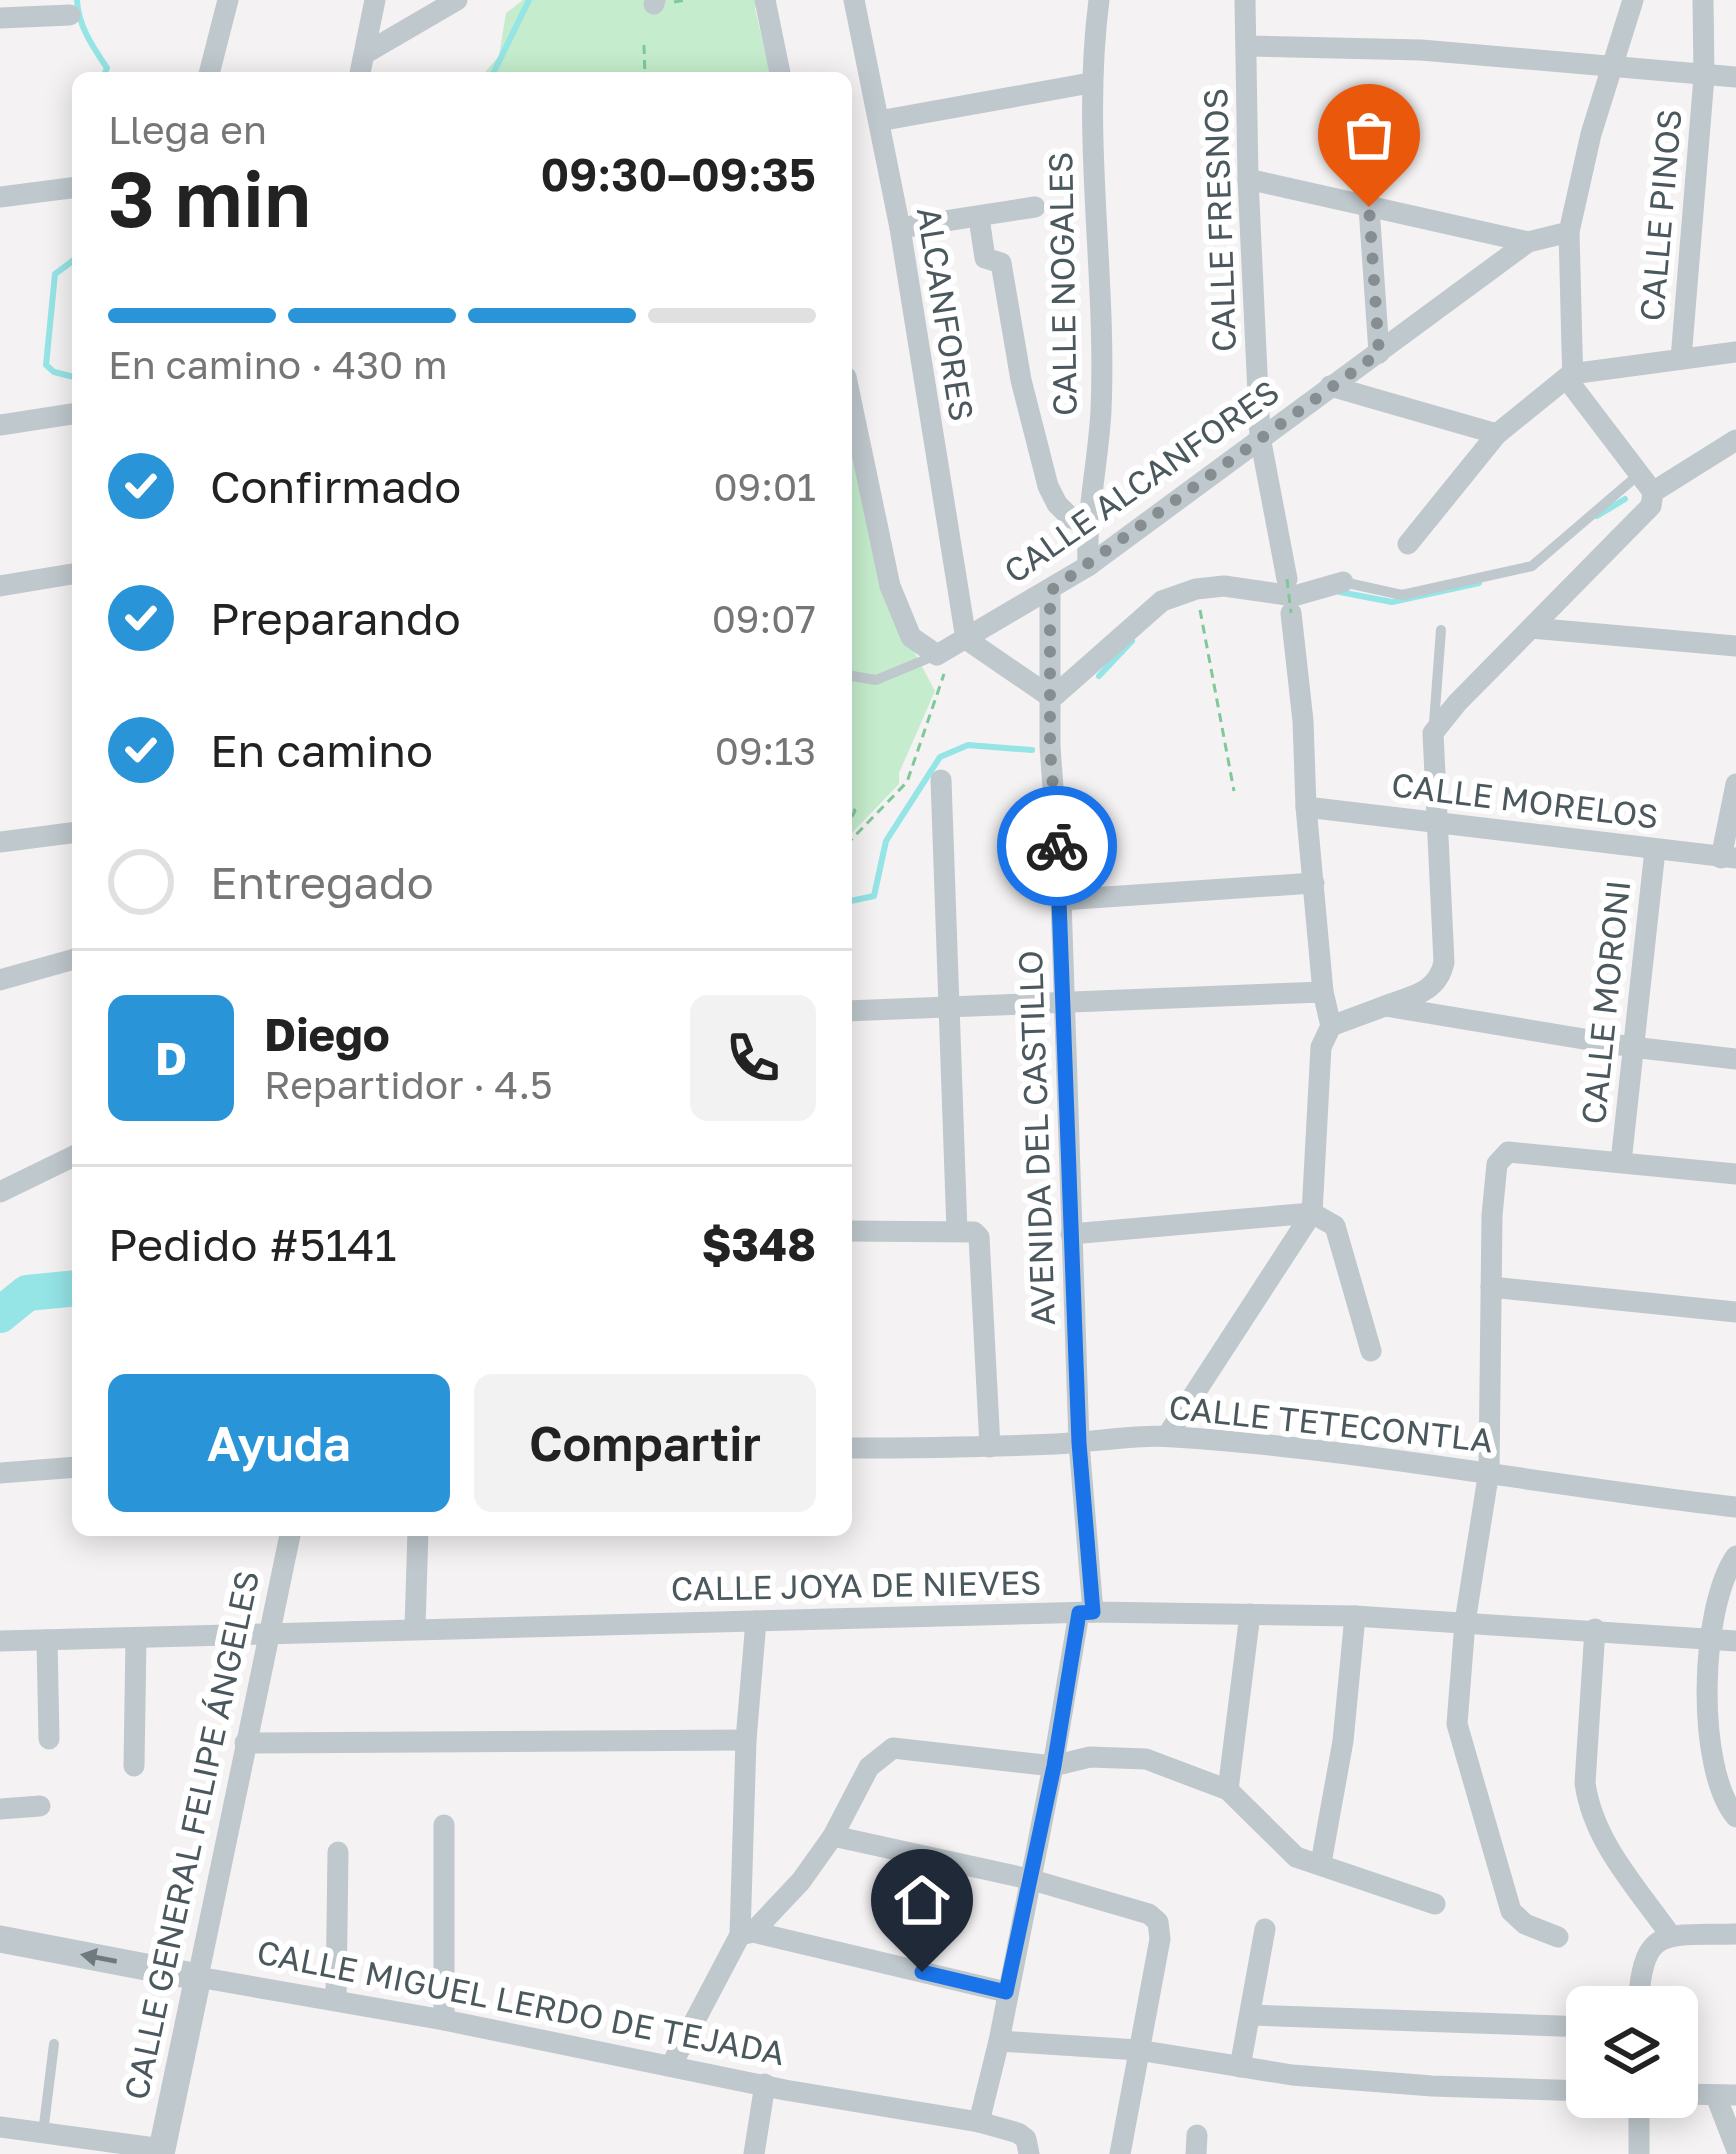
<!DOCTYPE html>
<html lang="es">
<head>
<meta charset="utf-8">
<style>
  :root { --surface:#fff; --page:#f2f2f2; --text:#222; --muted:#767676; --line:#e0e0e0; --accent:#2994d7 }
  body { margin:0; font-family:"Golos Text",sans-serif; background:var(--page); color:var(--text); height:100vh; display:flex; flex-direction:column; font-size:45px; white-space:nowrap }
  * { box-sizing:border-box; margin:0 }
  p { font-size:39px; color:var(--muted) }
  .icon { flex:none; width:66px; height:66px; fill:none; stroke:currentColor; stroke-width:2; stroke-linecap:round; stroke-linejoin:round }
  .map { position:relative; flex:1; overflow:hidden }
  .drawer { position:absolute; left:72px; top:72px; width:780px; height:1464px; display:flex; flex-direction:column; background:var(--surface); border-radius:18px; box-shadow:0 6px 30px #0003 }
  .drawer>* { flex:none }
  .controls { position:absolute; left:1566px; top:1986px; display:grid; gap:24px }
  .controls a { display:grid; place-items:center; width:132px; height:132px; border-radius:18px; background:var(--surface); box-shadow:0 6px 30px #0003; font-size:60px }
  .pin { position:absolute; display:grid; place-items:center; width:102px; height:102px; color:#fff; margin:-123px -51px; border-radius:50% 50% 50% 0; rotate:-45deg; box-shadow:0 0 12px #0007 }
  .pin .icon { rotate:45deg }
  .courier { position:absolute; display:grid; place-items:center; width:120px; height:120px; margin:-60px; border:9px solid #1a73e8; border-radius:50%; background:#fff; color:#222; box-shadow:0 3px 15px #0007 }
  .head em { font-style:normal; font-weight:600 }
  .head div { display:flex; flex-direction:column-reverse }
  .head { display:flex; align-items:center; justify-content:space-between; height:204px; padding:0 36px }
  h1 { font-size:78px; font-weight:600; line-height:90px }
  .bar { display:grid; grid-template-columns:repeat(4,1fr); gap:18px 12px; align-content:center; height:144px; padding:0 36px }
  .bar i { height:15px; border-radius:9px; background:var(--line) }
  .bar .selected { background:var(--accent) }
  .bar p { grid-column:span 4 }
  .line { display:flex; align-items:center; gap:30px; padding:0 36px; border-top:3px solid var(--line) }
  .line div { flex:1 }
  .round { display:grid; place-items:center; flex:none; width:126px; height:126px; border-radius:18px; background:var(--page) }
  ol { padding:0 36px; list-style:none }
  li { display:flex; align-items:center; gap:36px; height:132px }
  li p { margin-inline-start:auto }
  li .icon { padding:12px; border-radius:50%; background:var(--accent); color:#fff; stroke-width:4 }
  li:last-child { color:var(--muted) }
  li i { width:66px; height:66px; border:6px solid var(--line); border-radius:50% }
  .primary-button { display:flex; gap:24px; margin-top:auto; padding:24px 36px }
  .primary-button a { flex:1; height:138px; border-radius:18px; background:var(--accent); color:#fff; font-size:48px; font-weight:600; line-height:138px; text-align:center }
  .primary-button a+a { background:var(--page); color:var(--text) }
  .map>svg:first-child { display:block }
</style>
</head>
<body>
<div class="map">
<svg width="1736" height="2154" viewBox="0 0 1736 2154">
  <rect width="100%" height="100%" fill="#f4f2f2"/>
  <g fill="#c5edcd">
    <path d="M523,0H762L755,8L771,78H480L499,56L506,13Z"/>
    <path d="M846,381L902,629L935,691L899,773V784L846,839Z"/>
  </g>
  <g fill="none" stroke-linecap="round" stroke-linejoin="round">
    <g stroke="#95e4e6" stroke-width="6">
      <path d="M77,0C78,26 93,47 107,68L103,78"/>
      <path d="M491,78L529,0"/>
      <path d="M78,257L55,274L46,365L54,372L78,378"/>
      <path d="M1597,516L1625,499"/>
      <path d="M1340,592L1392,602L1479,583"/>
      <path d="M1099,676L1132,641"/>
      <path d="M846,902L874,896L886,841L940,757L968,745L1032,750"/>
    </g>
    <path stroke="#95e4e6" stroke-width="36" d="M0,1315L27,1293L78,1288"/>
    <g stroke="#7fc897" stroke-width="3" stroke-dasharray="9 6" stroke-linecap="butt">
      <path d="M674,2L687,0"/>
      <path d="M644,45L645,78"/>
      <path d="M1200,610L1234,791"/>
      <path d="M846,796L855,811L846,827"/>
      <path d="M846,845L907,782L944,674"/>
    </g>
    <g stroke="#bfc8cd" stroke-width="10">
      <path d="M1343,582L1402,595L1532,566L1637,476"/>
      <path d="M846,675L876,680L934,656"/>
      <path d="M1434,723L1441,630"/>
      <path d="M43,2133L54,2044"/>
    </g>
    <g stroke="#bfc8cd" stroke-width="21">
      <path d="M765,0L781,78"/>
      <path d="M854,0L900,228L966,639"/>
      <path d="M1245,0L1248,179L1260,437L1287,579"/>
      <path d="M654,4L655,0"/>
      <path d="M0,18L70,15"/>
      <path d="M1247,46L1421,50L1736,77"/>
      <path d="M366,53L457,0"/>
      <path d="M208,78L228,0"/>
      <path d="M359,78L375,0"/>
      <path d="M879,121L1090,83"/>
      <path d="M1248,179L1528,242"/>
      <path d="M0,197L78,187"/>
      <path d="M1369,207L1379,353"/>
      <path d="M979,218L985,258L1001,263L1021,380L1048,486L1057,504L1071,518L1087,525"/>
      <path d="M900,228L1035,207"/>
      <path d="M1681,359L1704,77L1703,0"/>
      <path d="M846,377L890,586L911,637L937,655L1088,566L1528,242L1569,232L1591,134L1633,0"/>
      <path d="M1330,386L1497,434"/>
      <path d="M0,425L78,413"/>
      <path d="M1653,492L1736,440"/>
      <path d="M1408,544L1497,434L1571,374L1736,352"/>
      <path d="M1088,566C1086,513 1098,464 1101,411C1107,274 1081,137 1099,0"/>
      <path d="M0,586L78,573"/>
      <path d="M1050,591V746L1061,900L1079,1443L1093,1612"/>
      <path d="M1531,628L1736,646"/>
      <path d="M966,639L1052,698L1162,601L1196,589L1224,586L1294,596L1343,582"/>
      <path d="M941,780L957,1231"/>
      <path d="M1306,807L1736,858"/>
      <path d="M0,842L78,832"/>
      <path d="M1721,858L1736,784"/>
      <path d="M1061,900L1314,883"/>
      <path d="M0,980L78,958"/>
      <path d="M1385,1006C1411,996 1438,993 1444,962L1433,733L1457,703L1651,506L1653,492L1573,387L1569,232"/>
      <path d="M846,1011L1323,992"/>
      <path d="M1331,1026L1385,1006L1632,1047L1736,1059"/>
      <path d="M1621,1162L1655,850"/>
      <path d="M0,1192L78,1154"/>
      <path d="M846,1231L974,1232L979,1237L990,1447"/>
      <path d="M1071,1234L1312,1213L1335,1226L1371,1351"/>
      <path d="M1491,1287L1736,1312"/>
      <path d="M1167,1436L1312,1213L1321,1047L1331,1026L1323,992L1306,807L1303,721L1291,613"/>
      <path d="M846,1448C916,1448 986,1447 1056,1444C1095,1442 1136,1434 1174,1437C1363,1449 1548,1486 1736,1507"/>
      <path d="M0,1473L78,1467"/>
      <path d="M291,1530L198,1977L444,2020L785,2090L979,2122L1018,2133L1026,2139L1029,2154"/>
      <path d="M1736,1556C1700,1607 1695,1768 1736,1817"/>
      <path d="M415,1627L418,1530"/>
      <path d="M1595,1629L1585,1783C1593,1842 1638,1889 1671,1936"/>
      <path d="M47,1640L49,1739"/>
      <path d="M0,1641L1093,1612L1355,1616L1736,1641"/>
      <path d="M245,1743L746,1740"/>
      <path d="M134,1766L136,1638"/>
      <path d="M1228,1790L1250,1614"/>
      <path d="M0,1809L40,1806"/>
      <path d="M444,1825V2020"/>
      <path d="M833,1836L1029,1879L1149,1914L1158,1922L1160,1939L1120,2154"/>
      <path d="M1321,1863L1343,1741L1355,1616"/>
      <path d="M753,1932L1006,1992"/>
      <path d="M740,1935L753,1932L801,1881L833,1836L869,1767L893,1748L1053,1766L1090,1757L1146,1759L1228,1790L1296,1857L1435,1904"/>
      <path d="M1558,1937L1525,1924L1511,1911L1457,1724L1465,1622L1489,1471L1492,1215L1497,1164L1508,1152L1736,1174"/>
      <path d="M336,1999L338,1852"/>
      <path d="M1638,2007C1643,1924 1663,1936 1736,1934"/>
      <path d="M1250,2015L1587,2027"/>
      <path d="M999,2041L1138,2050L1292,2075L1432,2086L1587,2091"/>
      <path d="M672,2064L740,1935L746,1740L756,1621"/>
      <path d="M1240,2067L1265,1929"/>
      <path d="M1677,2094L1736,2095"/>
      <path d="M1716,2096L1736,2148"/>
      <path d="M979,2122L999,2041L1053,1766L1079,1613"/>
      <path d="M0,2127L162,2149"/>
      <path d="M754,2154L765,2084"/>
      <path d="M1196,2154L1197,2135"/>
      <path d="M1639,2154V2097"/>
    </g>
    <path stroke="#bfc8cd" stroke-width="27" d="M0,1939L198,1977L161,2154"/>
    <path stroke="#7fc897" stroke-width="3" stroke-dasharray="9 6" stroke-linecap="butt" d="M1287,579L1291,613"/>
  </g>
  <defs><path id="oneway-solid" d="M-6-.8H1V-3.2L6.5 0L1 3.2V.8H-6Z" transform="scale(3)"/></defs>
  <use fill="#6e7a7f" href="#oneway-solid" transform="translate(99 1958) rotate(-169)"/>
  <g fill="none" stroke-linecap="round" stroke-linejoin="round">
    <path stroke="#868e92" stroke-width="12" stroke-dasharray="0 21.6" d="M1057,846L1050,746V591L1379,353L1369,207"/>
    <path stroke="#1a73e8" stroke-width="15" d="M922,1972L1006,1992L1054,1766L1079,1613L1093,1612L1079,1443L1057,846"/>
  </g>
  <g text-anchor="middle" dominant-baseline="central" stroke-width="12" stroke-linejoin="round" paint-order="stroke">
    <g font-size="33" fill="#4b585e" stroke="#fff">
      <text transform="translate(1660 215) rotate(-85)">CALLE PINOS</text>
      <text transform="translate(1219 220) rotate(-92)">CALLE FRESNOS</text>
      <text transform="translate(1062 284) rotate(-91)">CALLE NOGALES</text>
      <text transform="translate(946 314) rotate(81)">ALCANFORES</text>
      <text transform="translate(1141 481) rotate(-35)">CALLE ALCANFORES</text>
      <text transform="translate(1525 800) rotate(7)">CALLE MORELOS</text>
      <text transform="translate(1605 1002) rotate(-84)">CALLE MORONI</text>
      <text transform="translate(1036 1138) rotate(-92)">AVENIDA DEL CASTILLO</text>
      <text transform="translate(1331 1423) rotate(6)">CALLE TETECONTLA</text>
      <text transform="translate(856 1585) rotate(-1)">CALLE JOYA DE NIEVES</text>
      <text transform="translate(191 1835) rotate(-78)">CALLE GENERAL FELIPE ÁNGELES</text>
      <text transform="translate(521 2002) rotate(11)">CALLE MIGUEL LERDO DE TEJADA</text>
    </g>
  </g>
</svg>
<div class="controls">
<a><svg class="icon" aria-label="layers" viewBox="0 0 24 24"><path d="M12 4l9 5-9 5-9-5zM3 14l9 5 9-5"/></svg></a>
</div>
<div class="pin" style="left:1369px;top:207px;background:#ea580c"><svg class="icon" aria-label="bag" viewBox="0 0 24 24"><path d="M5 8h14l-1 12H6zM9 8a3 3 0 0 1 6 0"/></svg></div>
<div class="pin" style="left:922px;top:1972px;background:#1f2937"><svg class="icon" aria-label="home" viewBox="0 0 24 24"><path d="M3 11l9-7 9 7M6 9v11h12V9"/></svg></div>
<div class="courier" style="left:1057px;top:846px"><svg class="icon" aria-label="bike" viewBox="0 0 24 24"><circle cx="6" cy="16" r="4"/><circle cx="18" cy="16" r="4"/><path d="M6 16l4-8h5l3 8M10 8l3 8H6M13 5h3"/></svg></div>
<section class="drawer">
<div class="head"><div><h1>3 min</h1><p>Llega en</p></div><em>09:30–09:35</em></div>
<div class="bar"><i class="selected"></i><i class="selected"></i><i class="selected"></i><i></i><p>En camino · 430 m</p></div>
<ol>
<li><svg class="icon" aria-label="check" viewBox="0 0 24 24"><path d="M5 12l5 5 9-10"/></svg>Confirmado<p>09:01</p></li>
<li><svg class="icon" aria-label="check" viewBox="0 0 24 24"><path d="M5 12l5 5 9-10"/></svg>Preparando<p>09:07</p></li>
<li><svg class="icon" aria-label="check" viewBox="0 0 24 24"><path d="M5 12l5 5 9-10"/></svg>En camino<p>09:13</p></li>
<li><i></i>Entregado</li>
</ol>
<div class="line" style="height:216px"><b class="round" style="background:var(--accent);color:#fff">D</b><div><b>Diego</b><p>Repartidor · 4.5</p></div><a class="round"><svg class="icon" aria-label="phone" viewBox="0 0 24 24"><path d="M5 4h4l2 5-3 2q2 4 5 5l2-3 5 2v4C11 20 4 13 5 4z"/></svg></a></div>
<div class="line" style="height:156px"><div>Pedido #5141</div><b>$348</b></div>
<div class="primary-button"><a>Ayuda</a><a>Compartir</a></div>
</section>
</div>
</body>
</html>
